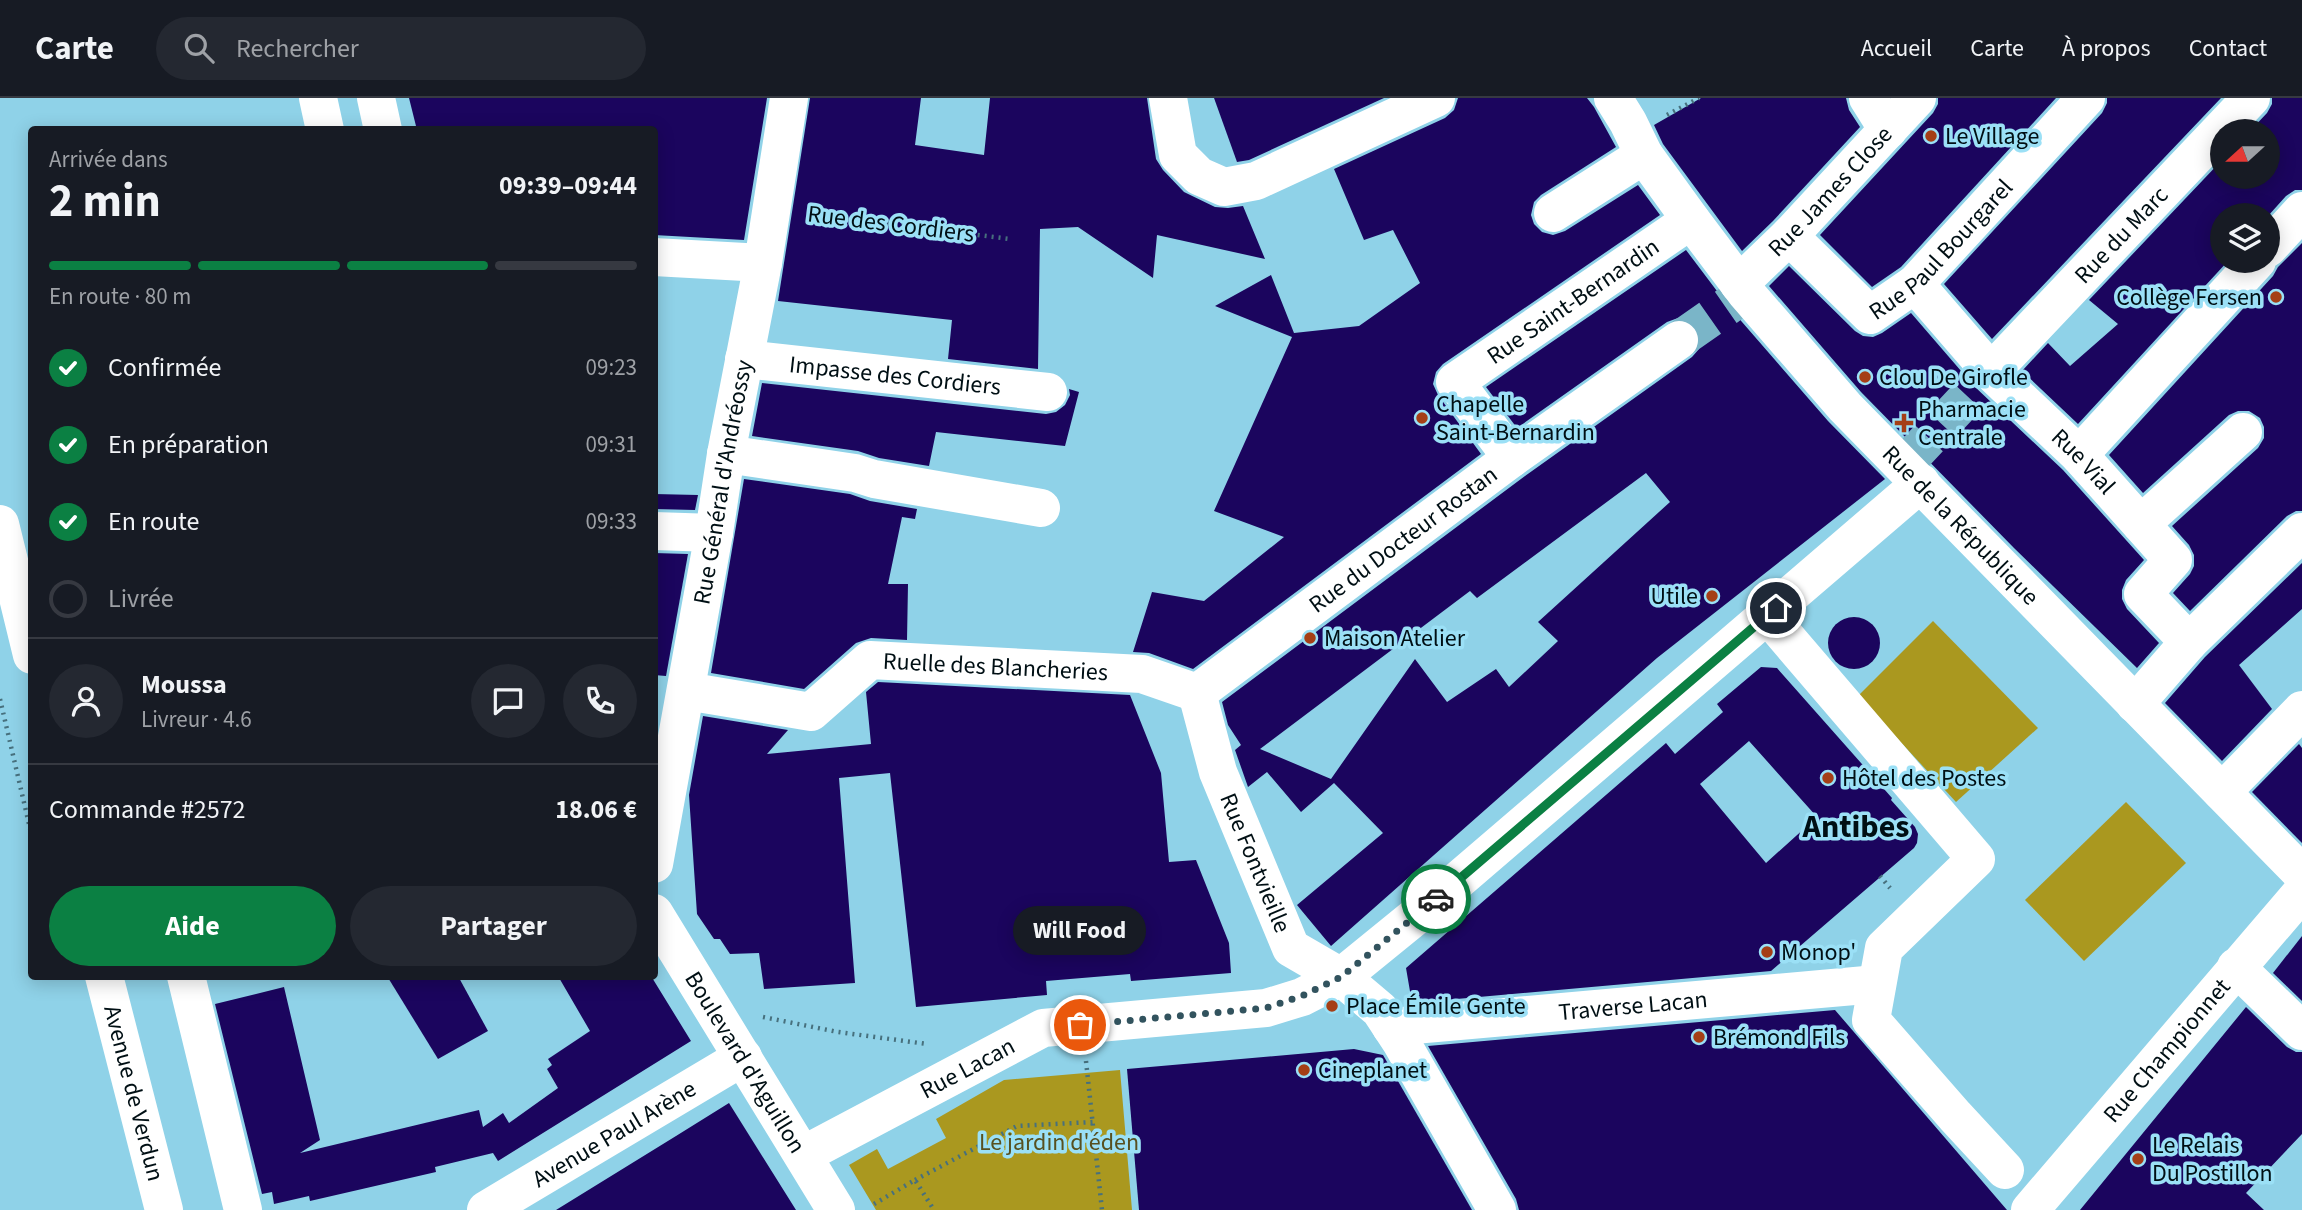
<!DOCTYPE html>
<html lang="fr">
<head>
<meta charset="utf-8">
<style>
  :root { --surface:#171b24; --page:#242831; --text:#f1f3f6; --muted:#9ea1a6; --line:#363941; --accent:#0b8043 }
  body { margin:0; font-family:"Source Sans 3",sans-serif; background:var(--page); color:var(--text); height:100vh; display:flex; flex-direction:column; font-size:26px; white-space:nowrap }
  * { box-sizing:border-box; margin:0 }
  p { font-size:23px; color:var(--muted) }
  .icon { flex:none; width:38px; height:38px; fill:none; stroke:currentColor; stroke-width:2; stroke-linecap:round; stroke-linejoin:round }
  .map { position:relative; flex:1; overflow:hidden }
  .side { position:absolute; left:28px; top:28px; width:630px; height:854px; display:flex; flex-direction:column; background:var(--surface); border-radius:7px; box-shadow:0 4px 18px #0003 }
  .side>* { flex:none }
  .needle { width:46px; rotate:249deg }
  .fabs { position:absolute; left:2210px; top:21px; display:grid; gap:14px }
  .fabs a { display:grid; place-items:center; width:70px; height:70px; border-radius:50%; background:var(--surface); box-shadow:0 4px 18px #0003; font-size:35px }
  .pin { position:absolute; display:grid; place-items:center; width:60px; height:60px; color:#fff; margin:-30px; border:4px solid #fff; border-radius:50%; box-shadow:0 2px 7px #0007 }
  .courier { position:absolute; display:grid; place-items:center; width:70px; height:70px; margin:-35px; border:5px solid #0b8043; border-radius:50%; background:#fff; color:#222; box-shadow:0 2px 9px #0007 }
  .bubble { position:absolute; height:49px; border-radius:24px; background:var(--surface); box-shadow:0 4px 18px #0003; font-size:23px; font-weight:700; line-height:49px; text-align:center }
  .summary em { font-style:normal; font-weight:700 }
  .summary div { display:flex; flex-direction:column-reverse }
  .summary { display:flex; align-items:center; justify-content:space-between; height:119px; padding:0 21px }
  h1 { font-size:46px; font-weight:700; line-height:52px }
  .bar { display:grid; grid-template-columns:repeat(4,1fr); gap:10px 7px; align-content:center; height:84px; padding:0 21px }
  .bar i { height:9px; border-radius:5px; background:var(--line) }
  .bar .selected { background:var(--accent) }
  .bar p { grid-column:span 4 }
  .line { display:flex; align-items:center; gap:18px; padding:0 21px; border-top:2px solid var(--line) }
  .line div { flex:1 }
  .round { display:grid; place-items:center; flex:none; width:74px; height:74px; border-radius:37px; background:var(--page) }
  ol { padding:0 21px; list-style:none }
  li { display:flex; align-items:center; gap:21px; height:77px }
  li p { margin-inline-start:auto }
  li .icon { padding:7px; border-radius:50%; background:var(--accent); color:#fff; stroke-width:4 }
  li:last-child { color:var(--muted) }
  li i { width:38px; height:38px; border:4px solid var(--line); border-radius:50% }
  .primary-button { display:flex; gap:14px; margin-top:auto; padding:14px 21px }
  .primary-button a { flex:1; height:80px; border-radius:42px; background:var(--accent); color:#fff; font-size:28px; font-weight:700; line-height:80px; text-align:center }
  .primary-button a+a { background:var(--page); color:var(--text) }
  header { display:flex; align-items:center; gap:42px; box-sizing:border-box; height:98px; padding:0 35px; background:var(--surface); border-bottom:2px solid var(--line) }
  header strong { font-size:33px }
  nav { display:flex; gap:38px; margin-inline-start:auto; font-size:24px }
  .search { width:490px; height:63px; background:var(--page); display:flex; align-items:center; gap:18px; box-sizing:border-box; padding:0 24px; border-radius:38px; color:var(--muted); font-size:26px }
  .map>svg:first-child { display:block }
</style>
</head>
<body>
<header>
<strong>Carte</strong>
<div class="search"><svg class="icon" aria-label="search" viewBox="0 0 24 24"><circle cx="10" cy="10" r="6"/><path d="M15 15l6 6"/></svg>Rechercher</div>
<nav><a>Accueil</a><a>Carte</a><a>À propos</a><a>Contact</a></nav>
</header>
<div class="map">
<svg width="2302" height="1112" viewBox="0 0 2302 1112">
  <rect width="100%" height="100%" fill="#8fd2e8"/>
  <g fill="#aa981f">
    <path d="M1933,523L2038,630L1956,704L1858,598Z"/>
    <path d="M2126,704L2186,765L2084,863L2025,802Z"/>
    <path d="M1120,972L1132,1112H876L849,1067L877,1051L888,1071L946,1040L936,1021L1004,982Z"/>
  </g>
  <g fill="#1b055e" fill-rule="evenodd">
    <path d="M409,0H767L744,142L654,137V32H417Z"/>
    <path d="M810,0H921L915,47L984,57L990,0H1147L1156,61L1163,72L1184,94L1215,109L1228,110L1243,108L1265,161L1157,137L1153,180L1078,129L1040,131L1038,271L948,261L952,222L778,203Z"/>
    <path d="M1214,0H1384L1249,62L1237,64Z"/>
    <path d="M1458,0H1587L1594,9L1616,49L1541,97L1534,104L1531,117L1534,126L1542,134L1553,137L1565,133L1638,87L1660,117L1443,266L1436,274L1433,286L1438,297L1481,356L1193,571L1149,555L1133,554L1152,494L1204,503L1284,439L1214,413L1292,239L1215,208L1271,177L1294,235L1359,228L1420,185L1393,132L1364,142L1334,71L1445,20L1454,12Z"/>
    <path d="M1701,0H1846L1849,12L1860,29L1773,123L1742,153L1663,46L1654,27Z"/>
    <path d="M1938,0H2056L1901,169L1872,189L1820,137L1933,15L1938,6Z"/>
    <path d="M2107,0H2221L1992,241L1944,186L2102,15L2107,5Z"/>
    <path d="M2272,0H2302V92H2295L2286,98L2268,118L2222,117V163H2228L2078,326L2022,273L2048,245L2070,268L2118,226L2089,202L2222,62V79H2268V33H2250L2267,15L2272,6Z"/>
    <path d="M2302,145V413H2296L2287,418L2190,513L2173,495L2190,476L2194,468V457L2189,447L2172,428L2258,350L2264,340V329L2260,320L2249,313H2238L2229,317L2143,395L2109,357L2273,178L2278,169Z"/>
    <path d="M1686,152L1729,209L1828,323L1885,381L1657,560L1331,848L1297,807L1383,735L1334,685L1301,714L1267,674L1248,689L1235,652L1241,647L1228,627L1222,604L1525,378L1692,259L1699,251L1701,241L1696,229L1689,222L1678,220L1667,224L1517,330L1486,289ZM1646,375L1670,404L1538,524L1558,543L1509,589L1496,571L1447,604L1415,561L1331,681L1260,651L1470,493L1477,500Z"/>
    <path d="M1789,168L1855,233L1863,238L1873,239L1882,235L1911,215L1974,288L2063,372L2144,462L2126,482L2122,492V501L2127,511L2159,545L2137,570L2014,450L1861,294L1769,188Z"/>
    <path d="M762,285L1046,316L1056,314L1065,307L1070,297L1069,291L1079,294L1065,348L936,334L929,368L879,360L858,353L752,338Z"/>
    <path d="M744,381L850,396L870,403L917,411L915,421L902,419L888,486H908L907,542L871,540L856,545L804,591L711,575Z"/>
    <path d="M654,396L698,397L695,412L654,411Z"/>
    <path d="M654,455L688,456L666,578L654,577Z"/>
    <path d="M2302,465V511L2239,567L2272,611L2222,663L2165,605L2205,559Z"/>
    <circle cx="1854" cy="545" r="26"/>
    <path d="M1761,569L1777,570L1892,700L1891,702L1915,729L1918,736L1917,745L1914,750L1771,873L1412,905L1406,870L1666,645L1675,656L1723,614L1717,606ZM1749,643L1817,719L1766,765L1700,686Z"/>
    <path d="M878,584L1130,597L1161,675L1169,764L1196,762L1229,845L1231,875L1131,883L1130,876L1046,883L1047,897L916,909L890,675L839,680L855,885L764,891L759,855L730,856L720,841H714L697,816L689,697L703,618L788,632L767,656L871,646L866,594Z"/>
    <path d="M2299,646L2302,650V745L2252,694Z"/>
    <path d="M2302,838V903L2273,875Z"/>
    <path d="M387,878H458L488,933L438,961Z"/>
    <path d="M558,878H651L691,943L498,1063L493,1055L435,1069L436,1074L310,1103L309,1098L274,1106L272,1094L262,1096L215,906L284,889L320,1042L300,1055L479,1012L483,1029L503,1015L509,1025L558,990L547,971L552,967L548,961L590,933Z"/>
    <path d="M2246,909L2287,949L2296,954H2302V1036L2246,1095L2264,1112H2080Z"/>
    <path d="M1835,912L2007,1112H1519L1516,1101L1428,948Z"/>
    <path d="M1354,951L1383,957L1472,1112H1139L1127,971Z"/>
    <path d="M729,1005L796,1112H556L676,1038Z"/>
  </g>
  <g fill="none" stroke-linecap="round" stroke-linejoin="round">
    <g stroke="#7ab5c8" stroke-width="38" stroke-dasharray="38 19" stroke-linecap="butt">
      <path d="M1679,242L1732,205"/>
      <path d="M1903,368L1991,274"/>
    </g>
    <g stroke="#47707d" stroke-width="4.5" stroke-dasharray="2 5" stroke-linecap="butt">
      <path d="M1667,17L1699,0"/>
      <path d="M811,116L1010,141"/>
      <path d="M0,601L32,739"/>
      <path d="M1880,778L1890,790"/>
      <path d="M763,919L838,934L927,946"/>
      <path d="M1086,963L1102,1112"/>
      <path d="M915,1082L1017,1028L1093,1024"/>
      <path d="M874,1106L915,1082L934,1112"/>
    </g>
    <g stroke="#fff" stroke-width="38">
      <path d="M318,0L325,32"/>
      <path d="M376,0L383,32"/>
      <path d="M1168,0L1178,57L1199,78L1224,89L1256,83L1436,0"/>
      <path id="s1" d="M1613,0L1628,24L1644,57L1691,122L1746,195L1845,309L2302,776"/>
      <path d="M1868,0L1888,32"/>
      <path d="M1553,115L1644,57"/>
      <path id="s2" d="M1789,138L1870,217L1915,186L2086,0"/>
      <path d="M2268,150L2302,113"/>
      <path d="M654,159L763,165"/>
      <path id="s3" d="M1739,186L1789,138L1917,0"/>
      <path id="s4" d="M1915,186L1991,274L2079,357L2173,462L2143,496L2189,544"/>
      <path id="s5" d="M744,261L1048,294"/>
      <path id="s6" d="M1991,274L2251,0"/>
      <path d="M726,356L855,375L874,381L1041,410"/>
      <path d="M2079,357L2257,163"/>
      <path id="s7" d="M1512,360L1455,284L1691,122"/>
      <path d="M0,426L32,557"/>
      <path d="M2141,426L2243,334"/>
      <path d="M654,433L714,435"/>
      <path d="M1768,518L1976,761L1884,850L1871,922L1955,1018L2005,1072"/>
      <path id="s8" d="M686,593L811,614L870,562L1142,576L1197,595"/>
      <path id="s9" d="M1197,595L1218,674L1291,850L1341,879L1380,912L1401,944L1497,1112"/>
      <path id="s10" d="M1197,595L1512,360L1679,242"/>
      <path d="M2135,606L2189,544L2302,434"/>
      <path d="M2222,694L2302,612"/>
      <path id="s11" d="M654,766L714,435L726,356L763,165L789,0"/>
      <path id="s12" d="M654,815L836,1112"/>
      <path d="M2236,869L2302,933"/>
      <path id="s13" d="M104,878L164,1112"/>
      <path d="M186,878L243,1112"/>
      <path id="s14" d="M1391,929L1877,886"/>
      <path id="s15" d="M803,1057L1043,930L1266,910L1302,899L1341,879L1427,809L1921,385"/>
      <path id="s16" d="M486,1112L743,959"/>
      <path id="s17" d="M2030,1112L2302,794"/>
    </g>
  </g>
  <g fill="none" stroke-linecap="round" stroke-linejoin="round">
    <path stroke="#32535e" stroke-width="7" stroke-dasharray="0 12.6" d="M1080,927L1266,910L1302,898L1341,879L1436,801"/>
    <path stroke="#0b8043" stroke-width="9" d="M1436,801L1776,510"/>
  </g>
  <g fill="#a53f16" stroke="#9be0f6" stroke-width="2.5">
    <circle cx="1931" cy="38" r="7"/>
    <circle cx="2276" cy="199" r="7"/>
    <circle cx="1865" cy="279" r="7"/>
    <circle cx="1422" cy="320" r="7"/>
    <path d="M1900.5 314.5h7v7h7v7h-7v7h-7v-7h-7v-7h7z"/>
    <circle cx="1712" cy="498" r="7"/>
    <circle cx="1310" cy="540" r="7"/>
    <circle cx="1828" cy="680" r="7"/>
    <circle cx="1767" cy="854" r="7"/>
    <circle cx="1332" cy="908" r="7"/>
    <circle cx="1699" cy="939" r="7"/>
    <circle cx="1304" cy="972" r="7"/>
    <circle cx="2138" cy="1061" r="7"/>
  </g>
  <g text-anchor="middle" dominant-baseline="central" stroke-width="7" stroke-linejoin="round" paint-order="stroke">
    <g font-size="24" fill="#000f14" stroke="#9be0f6" text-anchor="start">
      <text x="1945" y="38">Le Village</text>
      <text x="2262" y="199" text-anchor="end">Collège Fersen</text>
      <text x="1879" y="279">Clou De Girofle</text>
      <text x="1436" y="306">Chapelle<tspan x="1436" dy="28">Saint-Bernardin</tspan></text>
      <text x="1918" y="311">Pharmacie<tspan x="1918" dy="28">Centrale</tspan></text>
      <text x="1698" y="498" text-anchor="end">Utile</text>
      <text x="1324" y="540">Maison Atelier</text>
      <text x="1842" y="680">Hôtel des Postes</text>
      <text x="1781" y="854">Monop'</text>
      <text x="1346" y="908">Place Émile Gente</text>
      <text x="1713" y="939">Brémond Fils</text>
      <text x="1318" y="972">Cineplanet</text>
      <text x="2152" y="1047">Le Relais<tspan x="2152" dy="28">Du Postillon</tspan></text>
    </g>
    <g font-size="24" fill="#000f14" stroke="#9be0f6">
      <text stroke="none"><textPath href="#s3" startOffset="130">Rue James Close</textPath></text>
      <text transform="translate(891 126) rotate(7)">Rue des Cordiers</text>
      <text stroke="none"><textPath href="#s6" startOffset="189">Rue du Marc</textPath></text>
      <text stroke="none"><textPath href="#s2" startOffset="210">Rue Paul Bourgarel</textPath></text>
      <text stroke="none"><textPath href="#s7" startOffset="238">Rue Saint-Bernardin</textPath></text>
      <text stroke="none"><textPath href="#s5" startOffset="152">Impasse des Cordiers</textPath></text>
      <text stroke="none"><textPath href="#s4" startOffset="245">Rue Vial</textPath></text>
      <text stroke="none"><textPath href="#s11" startOffset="388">Rue Général d'Andréossy</textPath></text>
      <text stroke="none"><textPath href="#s1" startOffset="553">Rue de la République</textPath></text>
      <text stroke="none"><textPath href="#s10" startOffset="257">Rue du Docteur Rostan</textPath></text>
      <text stroke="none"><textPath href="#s8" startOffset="331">Ruelle des Blancheries</textPath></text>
      <text stroke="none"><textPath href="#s9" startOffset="180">Rue Fontvieille</textPath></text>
      <text stroke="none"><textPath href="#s14" startOffset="243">Traverse Lacan</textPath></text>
      <text stroke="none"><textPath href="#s17" startOffset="210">Rue Championnet</textPath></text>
      <text stroke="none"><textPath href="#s12" startOffset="175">Boulevard d'Aguillon</textPath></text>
      <text stroke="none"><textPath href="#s15" startOffset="186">Rue Lacan</textPath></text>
      <text stroke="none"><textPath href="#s13" startOffset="121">Avenue de Verdun</textPath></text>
      <text stroke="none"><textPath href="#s16" startOffset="149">Avenue Paul Arène</textPath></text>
    </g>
    <g font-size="24" fill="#575020" stroke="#9be0f6">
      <text x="1059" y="1044">Le jardin d'éden</text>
    </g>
    <g font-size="32" font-weight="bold" fill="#000f14" stroke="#9be0f6">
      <text x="1856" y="729">Antibes</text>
    </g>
  </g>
</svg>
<div class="fabs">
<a><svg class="needle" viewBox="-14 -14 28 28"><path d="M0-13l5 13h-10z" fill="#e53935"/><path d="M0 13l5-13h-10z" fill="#9ea1a6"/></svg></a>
<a><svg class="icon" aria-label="layers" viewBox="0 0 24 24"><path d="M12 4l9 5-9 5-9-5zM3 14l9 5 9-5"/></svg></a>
</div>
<div class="pin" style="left:1080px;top:927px;background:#ea580c"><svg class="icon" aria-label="bag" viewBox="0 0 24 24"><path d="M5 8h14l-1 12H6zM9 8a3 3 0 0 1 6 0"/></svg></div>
<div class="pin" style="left:1776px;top:510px;background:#1f2937"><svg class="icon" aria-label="home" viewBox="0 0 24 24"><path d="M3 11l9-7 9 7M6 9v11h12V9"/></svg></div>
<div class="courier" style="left:1436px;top:801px"><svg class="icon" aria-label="car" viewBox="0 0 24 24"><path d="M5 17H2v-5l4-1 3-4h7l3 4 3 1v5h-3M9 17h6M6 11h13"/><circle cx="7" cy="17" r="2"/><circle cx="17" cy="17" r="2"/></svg></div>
<div class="bubble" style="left:1013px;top:808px;width:133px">Will Food</div>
<section class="side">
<div class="summary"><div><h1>2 min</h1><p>Arrivée dans</p></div><em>09:39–09:44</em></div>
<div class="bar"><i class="selected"></i><i class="selected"></i><i class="selected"></i><i></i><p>En route · 80 m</p></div>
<ol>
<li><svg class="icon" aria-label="check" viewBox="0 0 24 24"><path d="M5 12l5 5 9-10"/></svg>Confirmée<p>09:23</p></li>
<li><svg class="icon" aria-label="check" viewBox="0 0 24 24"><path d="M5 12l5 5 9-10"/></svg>En préparation<p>09:31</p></li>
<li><svg class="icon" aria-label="check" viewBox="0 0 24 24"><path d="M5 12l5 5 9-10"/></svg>En route<p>09:33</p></li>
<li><i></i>Livrée</li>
</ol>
<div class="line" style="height:126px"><a class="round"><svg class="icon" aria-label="person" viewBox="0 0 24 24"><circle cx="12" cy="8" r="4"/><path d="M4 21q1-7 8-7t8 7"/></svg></a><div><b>Moussa</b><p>Livreur · 4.6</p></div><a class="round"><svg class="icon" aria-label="chat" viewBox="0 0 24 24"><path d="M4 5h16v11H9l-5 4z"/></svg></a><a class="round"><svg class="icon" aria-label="phone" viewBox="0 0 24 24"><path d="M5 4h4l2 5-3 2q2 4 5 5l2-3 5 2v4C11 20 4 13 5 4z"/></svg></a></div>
<div class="line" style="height:91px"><div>Commande #2572</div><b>18.06 €</b></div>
<div class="primary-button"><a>Aide</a><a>Partager</a></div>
</section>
</div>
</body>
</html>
